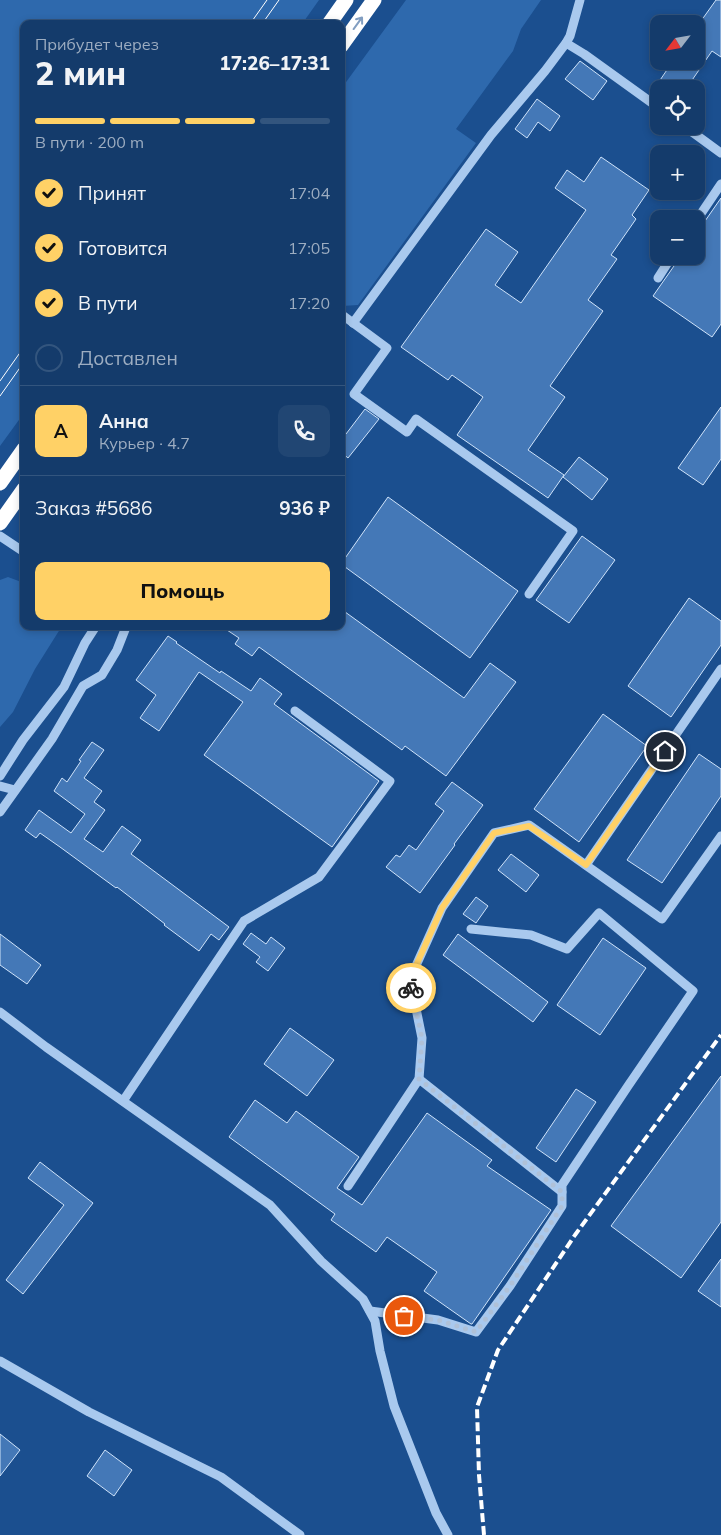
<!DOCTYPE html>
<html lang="ru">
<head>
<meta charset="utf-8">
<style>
  :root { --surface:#143b6b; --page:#214673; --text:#f1f3f6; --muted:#9dadc1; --line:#33557e; --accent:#ffd166 }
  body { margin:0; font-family:Mulish,sans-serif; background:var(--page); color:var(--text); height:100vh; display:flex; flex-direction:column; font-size:19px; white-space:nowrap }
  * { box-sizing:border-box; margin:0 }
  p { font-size:16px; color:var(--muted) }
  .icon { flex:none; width:28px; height:28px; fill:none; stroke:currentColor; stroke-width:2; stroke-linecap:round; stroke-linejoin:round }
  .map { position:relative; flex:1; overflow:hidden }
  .panel { position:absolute; left:20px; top:20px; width:325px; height:610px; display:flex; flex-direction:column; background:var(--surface); border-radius:10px; box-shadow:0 2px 8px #0003,0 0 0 1px var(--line) }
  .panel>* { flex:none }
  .needle { width:32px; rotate:239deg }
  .buttons { position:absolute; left:650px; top:15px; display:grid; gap:10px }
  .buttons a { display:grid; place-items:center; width:55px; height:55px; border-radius:10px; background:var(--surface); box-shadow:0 2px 8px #0003,0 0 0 1px var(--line); font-size:25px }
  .pin { position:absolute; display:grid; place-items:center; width:42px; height:42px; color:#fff; margin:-21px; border:2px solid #fff; border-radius:50%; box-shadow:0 1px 5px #0007 }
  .courier { position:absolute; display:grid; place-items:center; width:50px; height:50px; margin:-25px; border:4px solid #ffd166; border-radius:50%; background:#fff; color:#222; box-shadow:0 1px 6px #0007 }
  .head em { font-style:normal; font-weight:800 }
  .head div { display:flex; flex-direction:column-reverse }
  .head { display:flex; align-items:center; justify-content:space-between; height:85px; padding:0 15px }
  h1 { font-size:32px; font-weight:800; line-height:38px }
  .bar { display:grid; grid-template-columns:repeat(4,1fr); gap:8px 5px; align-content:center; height:60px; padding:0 15px }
  .bar i { height:6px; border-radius:4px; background:var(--line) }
  .bar .active { background:var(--accent) }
  .bar p { grid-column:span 4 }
  .line { display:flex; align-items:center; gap:12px; padding:0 15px; border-top:1px solid var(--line) }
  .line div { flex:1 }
  .round { display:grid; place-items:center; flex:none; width:52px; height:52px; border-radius:10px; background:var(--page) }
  ol { padding:0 15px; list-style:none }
  li { display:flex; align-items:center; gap:15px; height:55px }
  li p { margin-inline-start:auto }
  li .icon { padding:5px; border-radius:50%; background:var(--accent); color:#111; stroke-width:4 }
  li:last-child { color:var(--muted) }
  li i { width:28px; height:28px; border:2px solid var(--line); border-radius:50% }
  .action { display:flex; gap:10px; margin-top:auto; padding:10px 15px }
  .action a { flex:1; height:58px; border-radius:10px; background:var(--accent); color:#111; font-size:20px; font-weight:800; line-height:58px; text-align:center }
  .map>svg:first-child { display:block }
</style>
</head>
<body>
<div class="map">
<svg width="721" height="1535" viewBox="0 0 721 1535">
  <rect width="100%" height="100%" fill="#1b4f8f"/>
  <g fill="#2e69ad">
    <path d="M0,0H319L302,24H24V413L0,446Z"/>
    <path d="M406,0H541L521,29L513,51L456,129L476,143L358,305L342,306L341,89Z"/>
    <path d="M8,577L24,583V626H62L35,669L13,712L0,727V580Z"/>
  </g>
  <g fill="#4478b7" stroke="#cfe3fa">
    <path d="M716,0H721V57L712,51L686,89H654L673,61H696V28Z"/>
    <path d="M580,61L607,81L593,100L565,79Z"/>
    <path d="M537,99L560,116L550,131L538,122L527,138L515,129Z"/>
    <path d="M601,157L649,190L632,215L636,219L611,255L617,259L588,300L603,311L550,386L565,397L528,450L564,475L548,498L457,435L483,397L452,375L448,380L401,347L486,229L518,252L495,285L521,303L586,210L555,188L567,170L584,182Z"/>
    <path d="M721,198V324L712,337L653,296L681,256H696V234Z"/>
    <path d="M721,407V459L703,485L678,468Z"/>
    <path d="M365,409L379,419L348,458L341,452V430L346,434Z"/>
    <path d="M579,457L608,479L592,500L563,477Z"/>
    <path d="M388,497L518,591L470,658L341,564Z"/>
    <path d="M582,536L615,560L569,623L536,600Z"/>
    <path d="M689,598L721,621V645L671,717L628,686Z"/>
    <path d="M341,609L464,698L490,663L516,682L446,776L405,746L402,750L259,647L252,656L235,644L239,638L221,626H341Z"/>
    <path d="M168,636L177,642L176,643L220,673L221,671L251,691L260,678L282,694L274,704L379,781L332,847L204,755L243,702L199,672L159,731L140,718L156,695L136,680Z"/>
    <path d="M603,714L647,746L579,842L534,809Z"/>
    <path d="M92,742L104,750L84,778L102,791L94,802L105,810L84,839L103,852L122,826L141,840L131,854L229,927L219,940L211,934L199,951L164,925L165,924L117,887L116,888L60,847L40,833L36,838L25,830L39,810L71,833L85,814L54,791L62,778L67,782L81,761L79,760Z"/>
    <path d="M699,754L721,769V796L662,883L627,860Z"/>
    <path d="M452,782L483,805L454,844L455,845L420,893L386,867L396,855L400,857L409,845L416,850L444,811L435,804Z"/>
    <path d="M511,854L539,875L526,892L498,870Z"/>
    <path d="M476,897L488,906L476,923L463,914Z"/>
    <path d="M251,933L266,944L271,937L285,948L268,971L256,962L260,957L243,944Z"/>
    <path d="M0,934L41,965L27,984L0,965Z"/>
    <path d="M458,934L548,1002L533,1022L443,955Z"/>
    <path d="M603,938L646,968L600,1035L557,1005Z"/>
    <path d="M290,1028L334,1060L307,1096L264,1064Z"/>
    <path d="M721,1076V1222L681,1278L611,1226Z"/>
    <path d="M576,1089L596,1102L556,1162L536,1148Z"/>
    <path d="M255,1100L287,1123L296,1111L359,1157L337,1188L362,1205L427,1113L492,1160L487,1166L551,1210L472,1324H471L424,1291L437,1272L387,1237L376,1252L331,1220L335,1214L229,1137Z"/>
    <path d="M40,1162L93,1203L23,1294L6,1280L64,1205L28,1178Z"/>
    <path d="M721,1259V1307L698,1291Z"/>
    <path d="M0,1434L20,1450L0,1476Z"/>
    <path d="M105,1450L132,1470L114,1496L87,1476Z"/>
  </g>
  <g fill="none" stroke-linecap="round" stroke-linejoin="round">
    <g stroke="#a9c9ee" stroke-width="9">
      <path d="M566,43L584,54L659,108"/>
      <path d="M684,126L721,153"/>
      <path d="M696,221L721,184"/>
      <path d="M658,278L672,256"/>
      <path d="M341,314L387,348L354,394L407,432L416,419L573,531L529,594"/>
      <path d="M353,323L491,135L545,71L566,43L570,36L580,0"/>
      <path d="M0,536L24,552"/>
      <path d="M0,776L23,740L64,687L85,643L96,626"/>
      <path d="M0,786L15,790"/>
      <path d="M0,812L52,739L83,686L102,675L117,650L126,627L125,626"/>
      <path d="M586,865L721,669"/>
      <path d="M0,1012L46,1047L270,1205L321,1261L363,1299L375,1321L380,1351L394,1406L436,1513L448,1535"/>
      <path d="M419,1079L422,1038L410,979L442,908L494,833L529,825L662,919L721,836"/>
      <path d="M123,1101L244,921L319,877L390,781L295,711"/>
      <path d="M348,1186L419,1079L562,1192"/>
      <path d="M370,1311L438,1320L476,1332L510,1286L562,1206V1185L628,1086L693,991L599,913L567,949L531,935L471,929"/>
      <path d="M0,1361L89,1412L221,1477L300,1535"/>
    </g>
    <g stroke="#fff" stroke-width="15">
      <path d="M329,24L346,0"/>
      <path d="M341,46L374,0"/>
      <path d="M0,483L24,449"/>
      <path d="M0,523L24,489"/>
    </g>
    <g stroke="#fff" stroke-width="1">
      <path d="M250,24L267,0"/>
      <path d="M262,24L279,0"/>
      <path d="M0,381L24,347"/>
      <path d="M0,396L24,362"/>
    </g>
    <path stroke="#fff" stroke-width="4" stroke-dasharray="9 4" stroke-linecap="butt" d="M484,1535L479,1475L477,1407L498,1350L575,1235L721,1035"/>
  </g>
  <defs><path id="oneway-shaft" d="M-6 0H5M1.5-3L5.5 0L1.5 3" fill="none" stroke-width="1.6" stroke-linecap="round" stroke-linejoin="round" transform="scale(1.25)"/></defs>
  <use stroke="#829ec1" href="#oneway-shaft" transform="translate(358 23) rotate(-54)"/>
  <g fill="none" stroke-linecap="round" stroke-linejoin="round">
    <path stroke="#afc1d8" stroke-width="5" stroke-dasharray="0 9" d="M404,1316L438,1320L476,1332L510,1286L562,1206V1192L419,1079L422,1038L411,988"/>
    <path stroke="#ffd166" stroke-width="6" d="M411,988L410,979L442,908L494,833L529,826L586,865L665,751"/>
  </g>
</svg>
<div class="buttons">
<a><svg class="needle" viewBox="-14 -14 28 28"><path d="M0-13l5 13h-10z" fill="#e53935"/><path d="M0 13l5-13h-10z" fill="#9dadc1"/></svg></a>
<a><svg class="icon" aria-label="locate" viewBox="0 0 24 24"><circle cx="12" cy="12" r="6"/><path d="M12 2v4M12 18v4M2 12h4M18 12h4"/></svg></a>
<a>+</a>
<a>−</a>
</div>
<div class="pin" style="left:404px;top:1316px;background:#ea580c"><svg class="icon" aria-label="bag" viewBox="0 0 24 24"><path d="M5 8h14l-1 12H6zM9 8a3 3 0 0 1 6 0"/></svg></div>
<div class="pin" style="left:665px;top:751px;background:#1f2937"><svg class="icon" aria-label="home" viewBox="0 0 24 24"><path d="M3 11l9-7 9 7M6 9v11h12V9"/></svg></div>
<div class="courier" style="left:411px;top:988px"><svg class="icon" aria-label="bike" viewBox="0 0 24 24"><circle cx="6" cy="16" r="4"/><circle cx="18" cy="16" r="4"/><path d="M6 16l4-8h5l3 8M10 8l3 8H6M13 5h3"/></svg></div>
<section class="panel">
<div class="head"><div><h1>2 мин</h1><p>Прибудет через</p></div><em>17:26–17:31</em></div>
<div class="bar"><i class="active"></i><i class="active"></i><i class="active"></i><i></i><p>В пути · 200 m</p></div>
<ol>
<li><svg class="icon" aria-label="check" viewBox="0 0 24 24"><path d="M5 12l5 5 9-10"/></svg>Принят<p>17:04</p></li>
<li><svg class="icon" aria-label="check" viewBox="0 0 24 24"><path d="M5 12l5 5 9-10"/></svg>Готовится<p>17:05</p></li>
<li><svg class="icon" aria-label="check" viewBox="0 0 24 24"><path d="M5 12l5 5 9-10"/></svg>В пути<p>17:20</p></li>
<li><i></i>Доставлен</li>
</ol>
<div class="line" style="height:90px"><b class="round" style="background:var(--accent);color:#111">А</b><div><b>Анна</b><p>Курьер · 4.7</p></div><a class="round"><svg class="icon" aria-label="phone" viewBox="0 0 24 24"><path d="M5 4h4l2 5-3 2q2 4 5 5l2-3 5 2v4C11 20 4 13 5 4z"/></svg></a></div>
<div class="line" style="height:65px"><div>Заказ #5686</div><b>936 ₽</b></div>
<div class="action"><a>Помощь</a></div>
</section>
</div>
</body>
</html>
